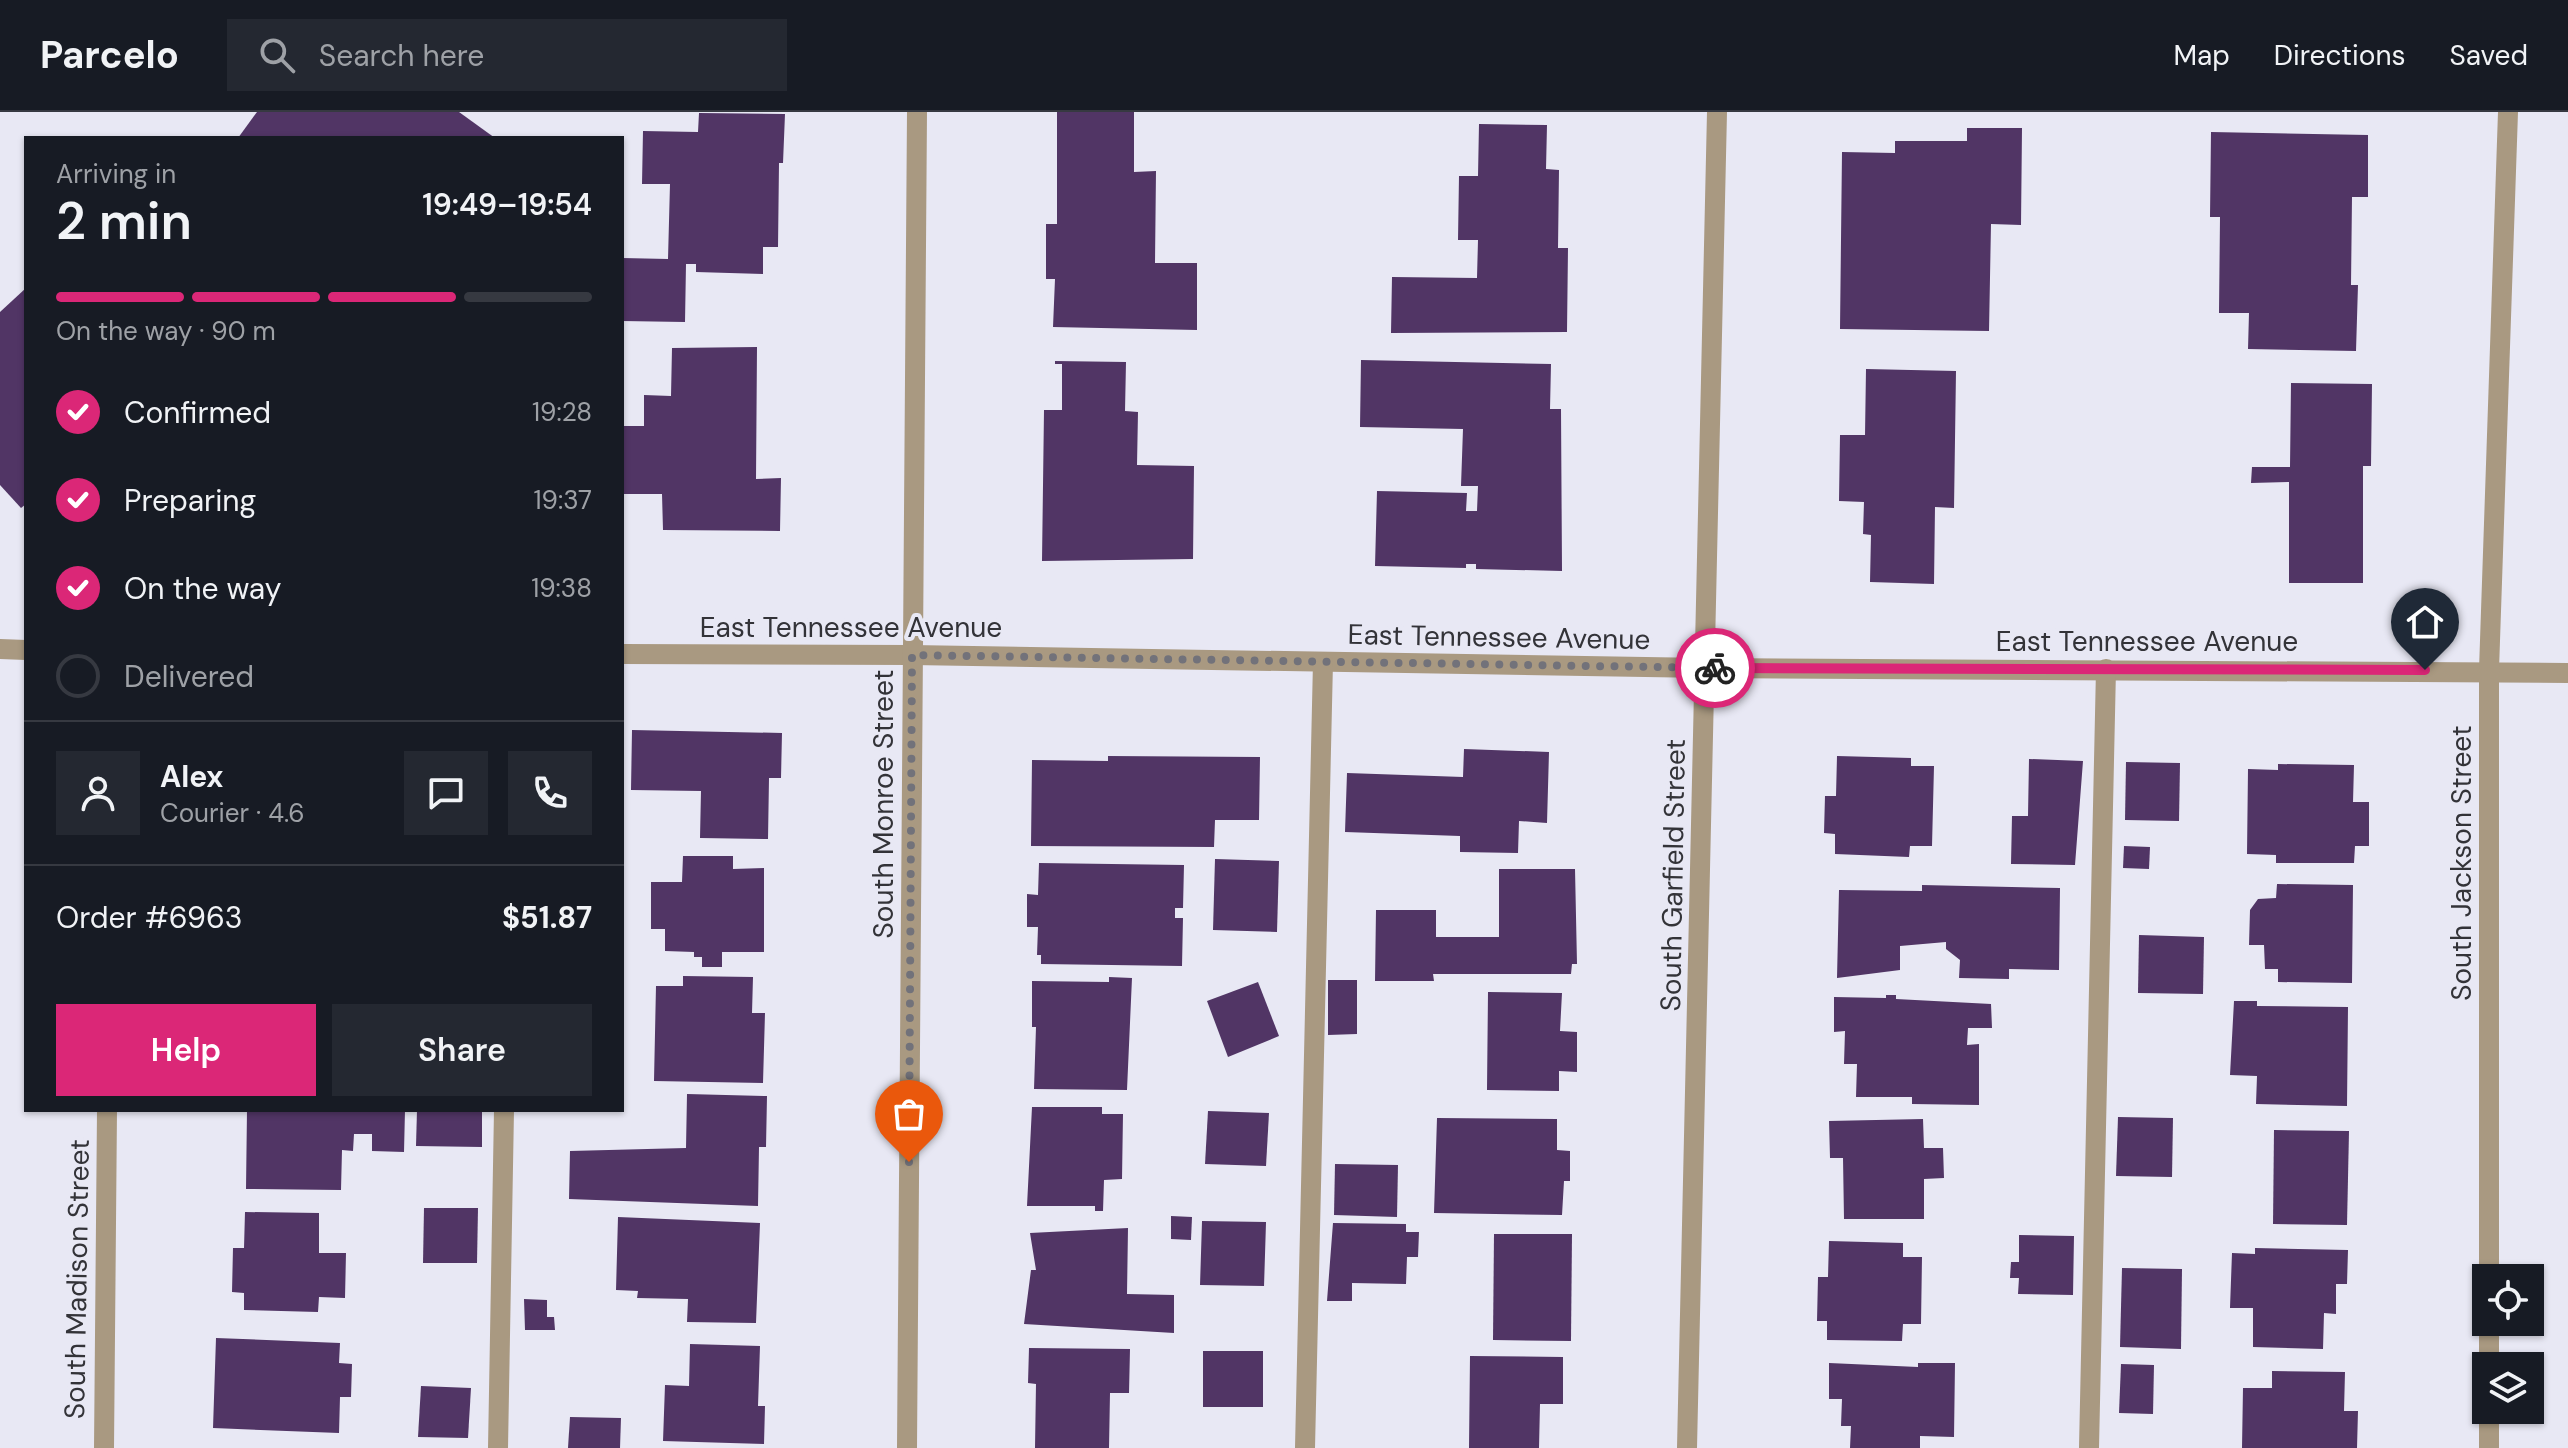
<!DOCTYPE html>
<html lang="en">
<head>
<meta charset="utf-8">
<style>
  :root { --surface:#171b24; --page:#242831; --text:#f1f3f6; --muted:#9ea1a6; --line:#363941; --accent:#db2777 }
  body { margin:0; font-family:"DM Sans",sans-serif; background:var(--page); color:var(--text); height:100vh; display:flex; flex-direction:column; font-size:30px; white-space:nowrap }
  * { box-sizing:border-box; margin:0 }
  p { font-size:26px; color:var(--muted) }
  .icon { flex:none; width:44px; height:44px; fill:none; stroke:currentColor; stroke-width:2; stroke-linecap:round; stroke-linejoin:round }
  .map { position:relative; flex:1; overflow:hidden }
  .panel { position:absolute; left:24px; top:24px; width:600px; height:976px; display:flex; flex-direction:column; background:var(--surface); border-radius:0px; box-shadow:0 2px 6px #0004 }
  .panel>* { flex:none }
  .tools { position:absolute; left:2472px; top:1152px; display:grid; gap:16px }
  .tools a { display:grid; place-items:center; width:72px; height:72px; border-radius:0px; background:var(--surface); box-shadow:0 2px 6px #0004; font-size:40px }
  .pin { position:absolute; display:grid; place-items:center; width:68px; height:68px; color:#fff; margin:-82px -34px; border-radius:50% 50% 50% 0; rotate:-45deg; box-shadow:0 0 8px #0007 }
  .pin .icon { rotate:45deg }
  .courier { position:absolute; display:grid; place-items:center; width:80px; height:80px; margin:-40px; border:6px solid #db2777; border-radius:50%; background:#fff; color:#222; box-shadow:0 2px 10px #0007 }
  .headline em { font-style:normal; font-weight:600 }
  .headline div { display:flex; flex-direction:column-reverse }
  .headline { display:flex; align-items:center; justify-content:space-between; height:136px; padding:0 32px }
  h1 { font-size:52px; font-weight:600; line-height:60px }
  .bar { display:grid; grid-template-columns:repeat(4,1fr); gap:12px 8px; align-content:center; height:96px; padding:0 32px }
  .bar i { height:10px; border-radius:6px; background:var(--line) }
  .bar .current { background:var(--accent) }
  .bar p { grid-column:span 4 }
  .line { display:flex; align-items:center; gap:20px; padding:0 32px; border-top:2px solid var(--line) }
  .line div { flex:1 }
  .round { display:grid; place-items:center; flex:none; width:84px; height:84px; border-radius:0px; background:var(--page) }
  ol { padding:0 32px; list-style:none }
  li { display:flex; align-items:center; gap:24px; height:88px }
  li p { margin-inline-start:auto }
  li .icon { padding:8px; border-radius:50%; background:var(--accent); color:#fff; stroke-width:4 }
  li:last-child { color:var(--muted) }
  li i { width:44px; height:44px; border:4px solid var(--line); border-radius:50% }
  .action { display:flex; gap:16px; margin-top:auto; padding:16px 32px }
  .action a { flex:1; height:92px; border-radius:0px; background:var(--accent); color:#fff; font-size:32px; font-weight:600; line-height:92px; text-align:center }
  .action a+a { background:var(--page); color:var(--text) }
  header { display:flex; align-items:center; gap:48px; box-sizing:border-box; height:112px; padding:0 40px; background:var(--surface); border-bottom:2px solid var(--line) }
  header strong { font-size:38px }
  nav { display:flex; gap:44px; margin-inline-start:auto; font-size:28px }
  .search { width:560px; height:72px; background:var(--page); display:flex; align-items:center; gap:20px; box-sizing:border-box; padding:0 28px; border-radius:0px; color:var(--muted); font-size:30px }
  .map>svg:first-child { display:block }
</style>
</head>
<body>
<header>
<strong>Parcelo</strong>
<div class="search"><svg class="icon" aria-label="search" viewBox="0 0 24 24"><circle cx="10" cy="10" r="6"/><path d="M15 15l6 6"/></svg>Search here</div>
<nav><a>Map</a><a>Directions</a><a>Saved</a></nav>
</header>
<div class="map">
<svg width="2568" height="1336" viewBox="0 0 2568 1336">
  <rect width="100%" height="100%" fill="#e8e8f4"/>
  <g fill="#513565">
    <path d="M257,0H459L495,26H238Z"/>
    <path d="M1057,0H1134V60L1156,59L1155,151H1197V218L1053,215L1055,167H1046V112H1057Z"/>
    <path d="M699,1L785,2L783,51H779L778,135H763V162L696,160V152H686L685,210L622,209V146L668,147L670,72H642L643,19L698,20Z"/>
    <path d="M1479,12L1547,13L1546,57L1559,58L1558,136H1568L1567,220L1391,221L1392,165L1477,166L1478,128H1458L1459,64H1478Z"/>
    <path d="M1967,16H2022L2021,113L1991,112L1989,219L1840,217L1842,40L1895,41V29H1967Z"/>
    <path d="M2211,20L2368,23V85H2352L2351,173H2358L2356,239L2248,237L2249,201H2219L2220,105H2210Z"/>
    <path d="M26,176V392L21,396L0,373V200Z"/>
    <path d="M757,235L756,367L781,366L780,419L663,418L662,382H622V314H644V283L671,284L672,236Z"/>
    <path d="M1361,248L1551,252L1550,297H1561L1562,459L1476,457V452H1466V456L1375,454L1377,379L1467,381L1466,399H1477L1478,374H1461L1463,317L1360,315Z"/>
    <path d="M1055,249L1126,250L1125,299L1138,300L1137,353L1194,354L1193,447L1042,449L1044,298H1062V252H1055Z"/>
    <path d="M1866,257L1956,259L1954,396L1935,395L1934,472L1870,470L1871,423L1863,422L1864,390L1839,389L1840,323H1865Z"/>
    <path d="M2291,271L2372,272L2371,354H2363V471H2289V370L2251,371L2252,355H2290Z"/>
    <path d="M632,618L782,621L781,666H769L768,727L700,726L701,679L631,678Z"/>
    <path d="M1464,637L1549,640L1547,711L1519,709L1518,741L1460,740V724L1345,720L1347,661L1463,665Z"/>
    <path d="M1108,644L1260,645L1259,708H1215L1214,735L1031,734L1032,648L1108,649Z"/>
    <path d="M1837,644L1911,646V654H1934L1932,734H1910L1909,745L1835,742V722L1824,721L1825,684H1836Z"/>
    <path d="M2029,647L2083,649L2075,753L2011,752L2012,704H2028Z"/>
    <path d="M2126,650L2180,651L2179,709L2125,708Z"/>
    <path d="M2278,652L2354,653L2353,690H2369V734H2355L2354,751H2276V743L2247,742L2248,657L2278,658Z"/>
    <path d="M2124,734L2150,735L2149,757L2123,756Z"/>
    <path d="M683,744H733V757L764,756V840H722V855H702V845H694V840L665,839V817H651V770H682Z"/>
    <path d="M1215,747L1279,749L1277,820L1213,818Z"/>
    <path d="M1039,751L1184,753L1183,796H1175V806H1183L1182,854L1041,852V843H1037L1038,815H1027V782L1038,783Z"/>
    <path d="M1499,757H1575L1577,852H1572L1571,862H1433L1434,869H1375L1376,798H1436V825H1499Z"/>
    <path d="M2277,772L2353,773L2352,871L2278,870V857H2265L2264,833H2249L2250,798L2258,787L2276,786Z"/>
    <path d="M1922,773L2060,776L2059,858L2009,857V867L1959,866L1960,848L1946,837V830L1900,834V858L1837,866L1839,778L1922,779Z"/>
    <path d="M2139,823L2204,825L2203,882L2138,881Z"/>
    <path d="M683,864L753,865L752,901H765L763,971L654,969L656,874H683Z"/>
    <path d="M1109,865L1132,866L1127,978L1034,977L1036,915H1032V869L1109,870Z"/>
    <path d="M1328,868H1357V922L1328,923Z"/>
    <path d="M1258,870L1279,924L1228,945L1207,889Z"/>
    <path d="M1488,880L1562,881L1560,919L1577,920V960L1559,959V979L1487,978Z"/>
    <path d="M1886,883H1896V887L1991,892L1992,916H1968L1967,933L1979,932V993L1912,992V985H1856L1857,952H1844L1845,919L1834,920V885L1886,886Z"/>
    <path d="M2234,889H2257V894L2348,895L2347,994L2256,992L2257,964L2230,963Z"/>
    <path d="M687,982L767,984L766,1035H759L758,1094L569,1087L570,1039L686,1036Z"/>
    <path d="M1032,995H1102V1002H1123L1122,1067L1104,1068L1103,1099H1095V1094H1027Z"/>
    <path d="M247,998H405L404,1040L372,1039V1022H354L353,1039L342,1038L341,1078L246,1077Z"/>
    <path d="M417,998H482V1035L416,1034Z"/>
    <path d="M1208,999L1269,1001L1266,1054L1205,1052Z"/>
    <path d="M2118,1005L2173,1006L2172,1065L2116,1064Z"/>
    <path d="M1437,1006L1557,1007V1038L1570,1039V1069H1564L1562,1103L1434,1101Z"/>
    <path d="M1923,1007L1924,1036H1943L1944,1066L1924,1067V1107H1844L1843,1046H1830L1829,1009Z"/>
    <path d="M2274,1018L2349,1019L2347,1113L2273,1112Z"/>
    <path d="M1335,1052L1398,1053L1397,1105L1334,1103Z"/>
    <path d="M424,1096H478L477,1151H423Z"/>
    <path d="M245,1100L319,1101V1141H346L345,1186L319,1185L318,1200L244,1198V1181L232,1180L233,1136H244Z"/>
    <path d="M1171,1104L1192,1105L1191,1128L1171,1127Z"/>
    <path d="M618,1105L760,1111L756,1211L687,1210L688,1187L637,1186L638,1179L616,1178Z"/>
    <path d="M1202,1109L1266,1110L1264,1174L1200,1173Z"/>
    <path d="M1333,1111L1406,1112V1120H1419L1418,1145H1407L1406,1172L1352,1171V1189H1327Z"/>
    <path d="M1128,1116L1127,1182L1174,1183V1221L1024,1212L1031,1158H1036L1030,1121Z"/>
    <path d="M1494,1122H1572L1571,1229L1493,1228Z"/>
    <path d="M2019,1123L2074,1124L2073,1183L2018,1182L2019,1166H2010L2011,1150H2019Z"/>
    <path d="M1829,1129L1903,1131V1145H1922L1921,1212H1903L1902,1229L1827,1228V1209H1817L1818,1165H1828Z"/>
    <path d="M2255,1136L2348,1138L2347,1172H2336V1202L2324,1201L2323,1237L2253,1235V1196H2230L2232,1141L2255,1142Z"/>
    <path d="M2122,1156L2182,1157L2181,1237L2120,1235Z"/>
    <path d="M524,1187L547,1188V1205H554L555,1218H525Z"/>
    <path d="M216,1226L340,1231L339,1251L352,1252L351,1285H340L339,1321L213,1316Z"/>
    <path d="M690,1232L760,1234L758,1294H765L764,1332L663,1329L665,1273L689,1274Z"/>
    <path d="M1029,1236L1130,1237L1129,1281H1110L1109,1336H1035L1036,1272L1028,1271Z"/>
    <rect x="1203" y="1239" width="60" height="56"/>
    <path d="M1470,1244L1563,1245V1292H1540L1539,1336H1469Z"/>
    <path d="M1829,1251L1918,1255V1251H1955L1954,1325L1920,1324V1336H1850L1851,1314H1841L1842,1287H1829Z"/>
    <path d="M2121,1252L2154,1253L2153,1302L2119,1301Z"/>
    <path d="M2272,1259L2345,1260L2344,1299H2358L2357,1336H2242L2243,1276H2272Z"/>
    <path d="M421,1274L471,1276L468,1326L418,1325Z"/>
    <path d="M570,1305L621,1306L620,1336H568Z"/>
  </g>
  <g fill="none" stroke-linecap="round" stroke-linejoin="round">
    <g stroke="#a99981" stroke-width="20">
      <path d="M0,537L26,538"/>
      <path d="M622,542L912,543L1706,556L2568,561"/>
      <path d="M2489,1166V558L2508,0"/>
      <path d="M2489,1210V1254"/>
      <path d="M2489,1298V1336"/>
      <path d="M104,1336L107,998"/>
      <path d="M498,1336L504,998"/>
      <path d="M907,1336L917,0"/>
      <path d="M1305,1336L1323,550"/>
      <path d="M1687,1336L1717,0"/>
      <path d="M2089,1336L2106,557"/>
    </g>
  </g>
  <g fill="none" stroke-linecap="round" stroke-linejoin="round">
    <path stroke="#72727a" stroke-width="8" stroke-dasharray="0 14.4" d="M909,1050L912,543L1715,556"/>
    <path stroke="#db2777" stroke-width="10" d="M1715,556L2425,558"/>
  </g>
  <g text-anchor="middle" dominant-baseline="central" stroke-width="8" stroke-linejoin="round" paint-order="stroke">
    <g font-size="28" fill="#333338" stroke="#e8e8f4">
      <text x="851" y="515">East Tennessee Avenue</text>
      <text transform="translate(1499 525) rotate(1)">East Tennessee Avenue</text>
      <text x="2147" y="529">East Tennessee Avenue</text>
      <text transform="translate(883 692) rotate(-90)">South Monroe Street</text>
      <text transform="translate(2461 751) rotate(-90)">South Jackson Street</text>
      <text transform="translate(1673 763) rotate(-89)">South Garfield Street</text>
      <text transform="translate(77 1167) rotate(-89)">South Madison Street</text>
    </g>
  </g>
</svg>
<div class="tools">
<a><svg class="icon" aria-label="locate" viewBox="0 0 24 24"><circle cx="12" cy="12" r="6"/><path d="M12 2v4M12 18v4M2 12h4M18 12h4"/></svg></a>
<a><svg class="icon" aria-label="layers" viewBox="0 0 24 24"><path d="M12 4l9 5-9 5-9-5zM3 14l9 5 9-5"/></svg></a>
</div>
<div class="pin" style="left:909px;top:1050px;background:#ea580c"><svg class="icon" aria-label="bag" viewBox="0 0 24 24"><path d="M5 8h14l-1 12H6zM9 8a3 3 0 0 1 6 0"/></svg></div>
<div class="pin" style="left:2425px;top:558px;background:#1f2937"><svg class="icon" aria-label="home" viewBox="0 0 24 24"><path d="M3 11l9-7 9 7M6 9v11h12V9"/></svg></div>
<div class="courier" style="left:1715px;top:556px"><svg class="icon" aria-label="bike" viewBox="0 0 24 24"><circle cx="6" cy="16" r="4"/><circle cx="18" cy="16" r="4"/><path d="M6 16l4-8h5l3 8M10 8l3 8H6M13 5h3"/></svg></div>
<section class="panel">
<div class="headline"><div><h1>2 min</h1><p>Arriving in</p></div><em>19:49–19:54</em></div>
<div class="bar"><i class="current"></i><i class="current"></i><i class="current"></i><i></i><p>On the way · 90 m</p></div>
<ol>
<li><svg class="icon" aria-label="check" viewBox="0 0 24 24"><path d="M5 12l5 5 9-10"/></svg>Confirmed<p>19:28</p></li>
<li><svg class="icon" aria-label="check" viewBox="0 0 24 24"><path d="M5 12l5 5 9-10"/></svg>Preparing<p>19:37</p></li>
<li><svg class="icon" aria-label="check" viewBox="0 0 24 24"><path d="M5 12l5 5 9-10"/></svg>On the way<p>19:38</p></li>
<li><i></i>Delivered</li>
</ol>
<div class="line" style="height:144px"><a class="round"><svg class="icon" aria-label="person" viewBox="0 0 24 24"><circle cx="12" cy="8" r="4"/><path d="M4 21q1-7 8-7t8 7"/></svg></a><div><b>Alex</b><p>Courier · 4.6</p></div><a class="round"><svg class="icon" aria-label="chat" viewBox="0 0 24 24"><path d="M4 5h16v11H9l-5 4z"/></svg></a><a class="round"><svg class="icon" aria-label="phone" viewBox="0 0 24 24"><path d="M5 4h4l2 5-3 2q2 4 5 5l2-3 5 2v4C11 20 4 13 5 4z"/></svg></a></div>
<div class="line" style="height:104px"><div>Order #6963</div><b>$51.87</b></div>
<div class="action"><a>Help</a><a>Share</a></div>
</section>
</div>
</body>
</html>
